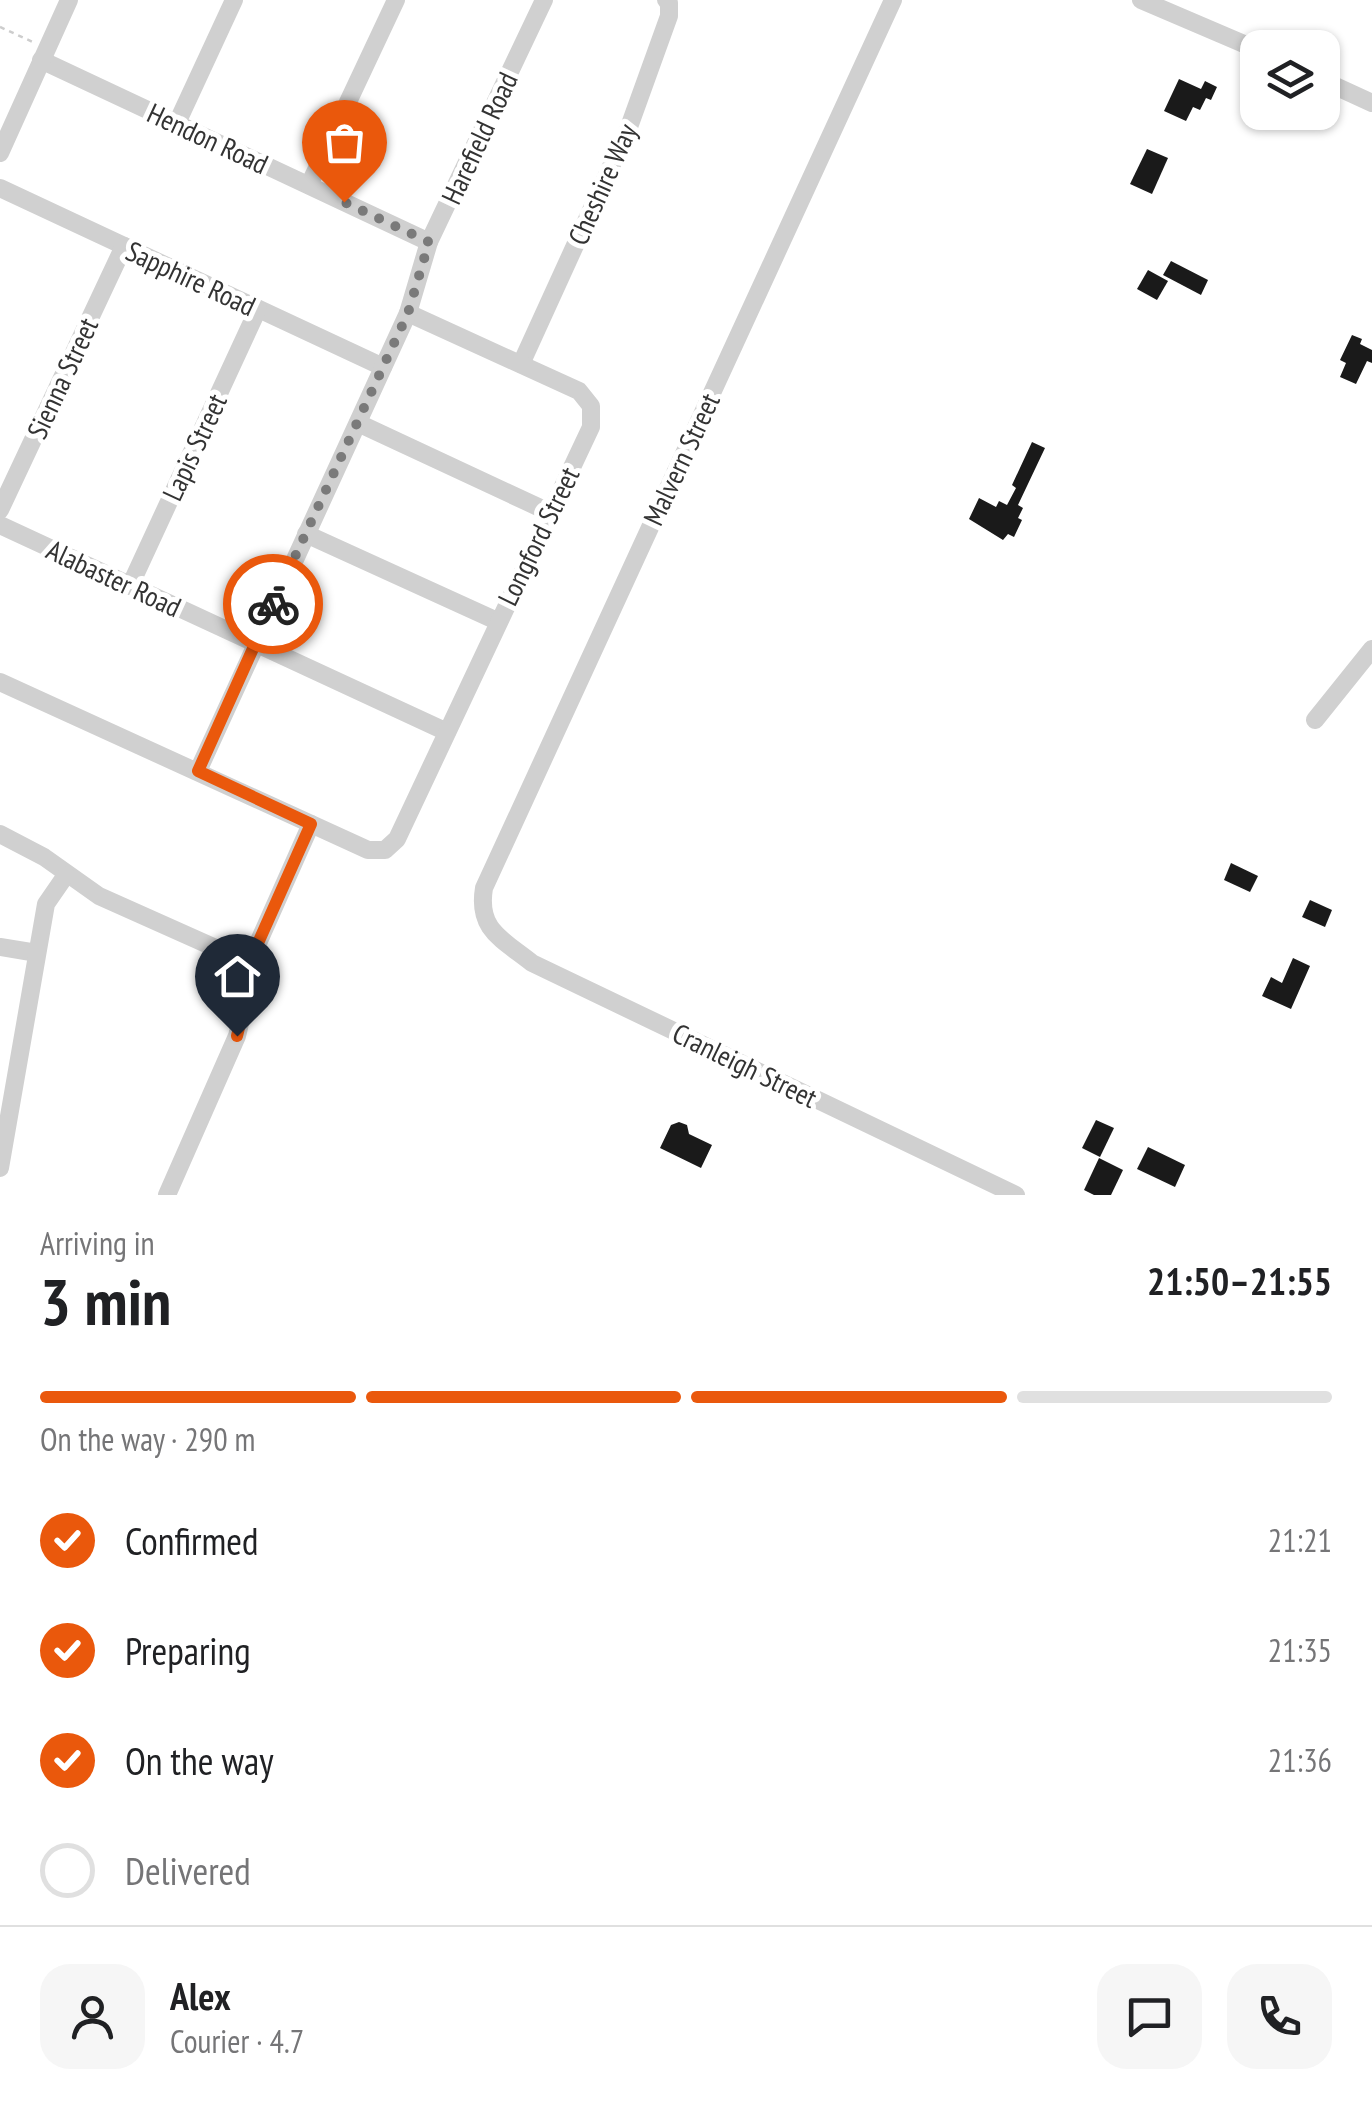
<!DOCTYPE html>
<html lang="en">
<head>
<meta charset="utf-8">
<style>
  :root { --surface:#fff; --page:#f6f6f6; --text:#202124; --muted:#757577; --line:#e0e0e0; --accent:#ea580c }
  body { margin:0; font-family:"PT Sans Narrow",sans-serif; background:var(--page); color:var(--text); height:100vh; display:flex; flex-direction:column; font-size:38px; white-space:nowrap }
  * { box-sizing:border-box; margin:0 }
  p { font-size:32px; color:var(--muted) }
  .icon { flex:none; width:55px; height:55px; fill:none; stroke:currentColor; stroke-width:2; stroke-linecap:round; stroke-linejoin:round }
  .map { position:relative; height:1195px; overflow:hidden }
  .side { display:flex; flex-direction:column; background:var(--surface); flex:1 }
  .side>* { flex:none }
  .fabs { position:absolute; left:1240px; top:30px; display:grid; gap:20px }
  .fabs a { display:grid; place-items:center; width:100px; height:100px; border-radius:20px; background:var(--surface); box-shadow:0 2px 8px #0004; font-size:50px }
  .pin { position:absolute; display:grid; place-items:center; width:85px; height:85px; color:#fff; margin:-102px -42px; border-radius:50% 50% 50% 0; rotate:-45deg; box-shadow:0 0 10px #0007 }
  .pin .icon { rotate:45deg }
  .courier { position:absolute; display:grid; place-items:center; width:100px; height:100px; margin:-50px; border:8px solid #ea580c; border-radius:50%; background:#fff; color:#222; box-shadow:0 2px 12px #0007 }
  .summary em { font-style:normal; font-weight:700 }
  .summary div { display:flex; flex-direction:column-reverse }
  .summary { display:flex; align-items:center; justify-content:space-between; height:170px; padding:0 40px }
  h1 { font-size:65px; font-weight:700; line-height:75px }
  .bar { display:grid; grid-template-columns:repeat(4,1fr); gap:15px 10px; align-content:center; height:120px; padding:0 40px }
  .bar i { height:12px; border-radius:8px; background:var(--line) }
  .bar .active { background:var(--accent) }
  .bar p { grid-column:span 4 }
  .line { display:flex; align-items:center; gap:25px; padding:0 40px; border-top:2px solid var(--line) }
  .line div { flex:1 }
  .round { display:grid; place-items:center; flex:none; width:105px; height:105px; border-radius:30px; background:var(--page) }
  ol { padding:0 40px; list-style:none }
  li { display:flex; align-items:center; gap:30px; height:110px }
  li p { margin-inline-start:auto }
  li .icon { padding:10px; border-radius:50%; background:var(--accent); color:#fff; stroke-width:4 }
  li:last-child { color:var(--muted) }
  li i { width:55px; height:55px; border:5px solid var(--line); border-radius:50% }
  .map>svg:first-child { display:block }
</style>
</head>
<body>
<div class="map">
<svg width="1372" height="1195" viewBox="0 0 1372 1195">
  <rect width="100%" height="100%" fill="#fff"/>
  <g fill="#1a1a1a">
    <path d="M1179,79L1201,89L1205,81L1217,87L1211,100L1206,98L1200,110L1193,107L1186,121L1164,111Z"/>
    <path d="M1147,149L1168,158L1152,194L1130,184Z"/>
    <path d="M1171,261L1208,280L1201,295L1163,275Z"/>
    <path d="M1148,270L1168,281L1157,300L1137,289Z"/>
    <path d="M1352,335L1362,339L1360,344L1372,350V363L1367,361L1356,384L1340,377L1346,363L1340,360Z"/>
    <path d="M1032,442L1045,448L1018,505L1023,508L1018,518L1022,520L1014,537L1008,534L1003,540L969,519L979,498L996,507L999,501L1007,505L1016,488L1012,485Z"/>
    <path d="M1231,863L1258,876L1250,892L1224,880Z"/>
    <path d="M1310,900L1332,910L1325,927L1302,917Z"/>
    <path d="M1293,958L1310,966L1291,1009L1262,996L1271,977L1282,983Z"/>
    <path d="M1096,1120L1114,1128L1100,1157L1082,1148Z"/>
    <path d="M679,1122L687,1125L689,1134L712,1145L701,1168L660,1148L671,1125Z"/>
    <path d="M1148,1147L1185,1165L1175,1187L1137,1169Z"/>
    <path d="M1099,1158L1123,1170L1111,1195H1094L1084,1190Z"/>
  </g>
  <g fill="none" stroke-linecap="round" stroke-linejoin="round">
    <path stroke="#cdcdcd" stroke-width="2.5" stroke-dasharray="5 5" stroke-linecap="butt" d="M0,27L35,43"/>
    <g stroke="#d0d0d0" stroke-width="18">
      <path d="M893,0L484,888C477,930 502,939 532,963L1016,1195"/>
      <path d="M1141,0L1258,50"/>
      <path d="M41,60L429,242"/>
      <path d="M1322,80L1372,103"/>
      <path d="M177,123L234,0"/>
      <path d="M0,153L69,0"/>
      <path d="M309,185L396,0"/>
      <path d="M0,188L383,367"/>
      <path d="M521,364L629,127L669,16V3L666,0"/>
      <path d="M358,423L551,513"/>
      <path d="M0,510L124,246"/>
      <path d="M0,525L447,732"/>
      <path d="M306,534L497,621"/>
      <path d="M130,586L258,309"/>
      <path d="M0,682L368,850H385L397,839L591,427V406L579,391L408,313"/>
      <path d="M1315,720L1372,649"/>
      <path d="M198,771L408,313L429,242L544,0"/>
      <path d="M0,834L44,857L99,896L249,963"/>
      <path d="M0,947L37,953"/>
      <path d="M0,1168L46,904L66,875"/>
      <path d="M167,1195L237,1036L244,1007L246,970L311,824"/>
    </g>
  </g>
  <g fill="none" stroke-linecap="round" stroke-linejoin="round">
    <path stroke="#7a7a7a" stroke-width="10" stroke-dasharray="0 18" d="M273,604L408,313L429,242L344,202"/>
    <path stroke="#ea580c" stroke-width="12" d="M237,1036L244,1007L246,970L311,824L198,771L273,604"/>
  </g>
  <g text-anchor="middle" dominant-baseline="central" stroke-width="10" stroke-linejoin="round" paint-order="stroke">
    <g font-size="28" fill="#333" stroke="#fff">
      <text transform="translate(208 138) rotate(25)">Hendon Road</text>
      <text transform="translate(479 138) rotate(-65)">Harefield Road</text>
      <text transform="translate(602 184) rotate(-66)">Cheshire Way</text>
      <text transform="translate(191 278) rotate(25)">Sapphire Road</text>
      <text transform="translate(62 378) rotate(-65)">Sienna Street</text>
      <text transform="translate(194 447) rotate(-65)">Lapis Street</text>
      <text transform="translate(681 459) rotate(-65)">Malvern Street</text>
      <text transform="translate(538 536) rotate(-64)">Longford Street</text>
      <text transform="translate(114 578) rotate(25)">Alabaster Road</text>
      <text transform="translate(745 1065) rotate(26)">Cranleigh Street</text>
    </g>
  </g>
</svg>
<div class="fabs">
<a><svg class="icon" aria-label="layers" viewBox="0 0 24 24"><path d="M12 4l9 5-9 5-9-5zM3 14l9 5 9-5"/></svg></a>
</div>
<div class="pin" style="left:344px;top:202px;background:#ea580c"><svg class="icon" aria-label="bag" viewBox="0 0 24 24"><path d="M5 8h14l-1 12H6zM9 8a3 3 0 0 1 6 0"/></svg></div>
<div class="pin" style="left:237px;top:1036px;background:#1f2937"><svg class="icon" aria-label="home" viewBox="0 0 24 24"><path d="M3 11l9-7 9 7M6 9v11h12V9"/></svg></div>
<div class="courier" style="left:273px;top:604px"><svg class="icon" aria-label="bike" viewBox="0 0 24 24"><circle cx="6" cy="16" r="4"/><circle cx="18" cy="16" r="4"/><path d="M6 16l4-8h5l3 8M10 8l3 8H6M13 5h3"/></svg></div>
</div>
<section class="side">
<div class="summary"><div><h1>3 min</h1><p>Arriving in</p></div><em>21:50–21:55</em></div>
<div class="bar"><i class="active"></i><i class="active"></i><i class="active"></i><i></i><p>On the way · 290 m</p></div>
<ol>
<li><svg class="icon" aria-label="check" viewBox="0 0 24 24"><path d="M5 12l5 5 9-10"/></svg>Confirmed<p>21:21</p></li>
<li><svg class="icon" aria-label="check" viewBox="0 0 24 24"><path d="M5 12l5 5 9-10"/></svg>Preparing<p>21:35</p></li>
<li><svg class="icon" aria-label="check" viewBox="0 0 24 24"><path d="M5 12l5 5 9-10"/></svg>On the way<p>21:36</p></li>
<li><i></i>Delivered</li>
</ol>
<div class="line" style="height:180px"><a class="round"><svg class="icon" aria-label="person" viewBox="0 0 24 24"><circle cx="12" cy="8" r="4"/><path d="M4 21q1-7 8-7t8 7"/></svg></a><div><b>Alex</b><p>Courier · 4.7</p></div><a class="round"><svg class="icon" aria-label="chat" viewBox="0 0 24 24"><path d="M4 5h16v11H9l-5 4z"/></svg></a><a class="round"><svg class="icon" aria-label="phone" viewBox="0 0 24 24"><path d="M5 4h4l2 5-3 2q2 4 5 5l2-3 5 2v4C11 20 4 13 5 4z"/></svg></a></div>
</section>
</body>
</html>
